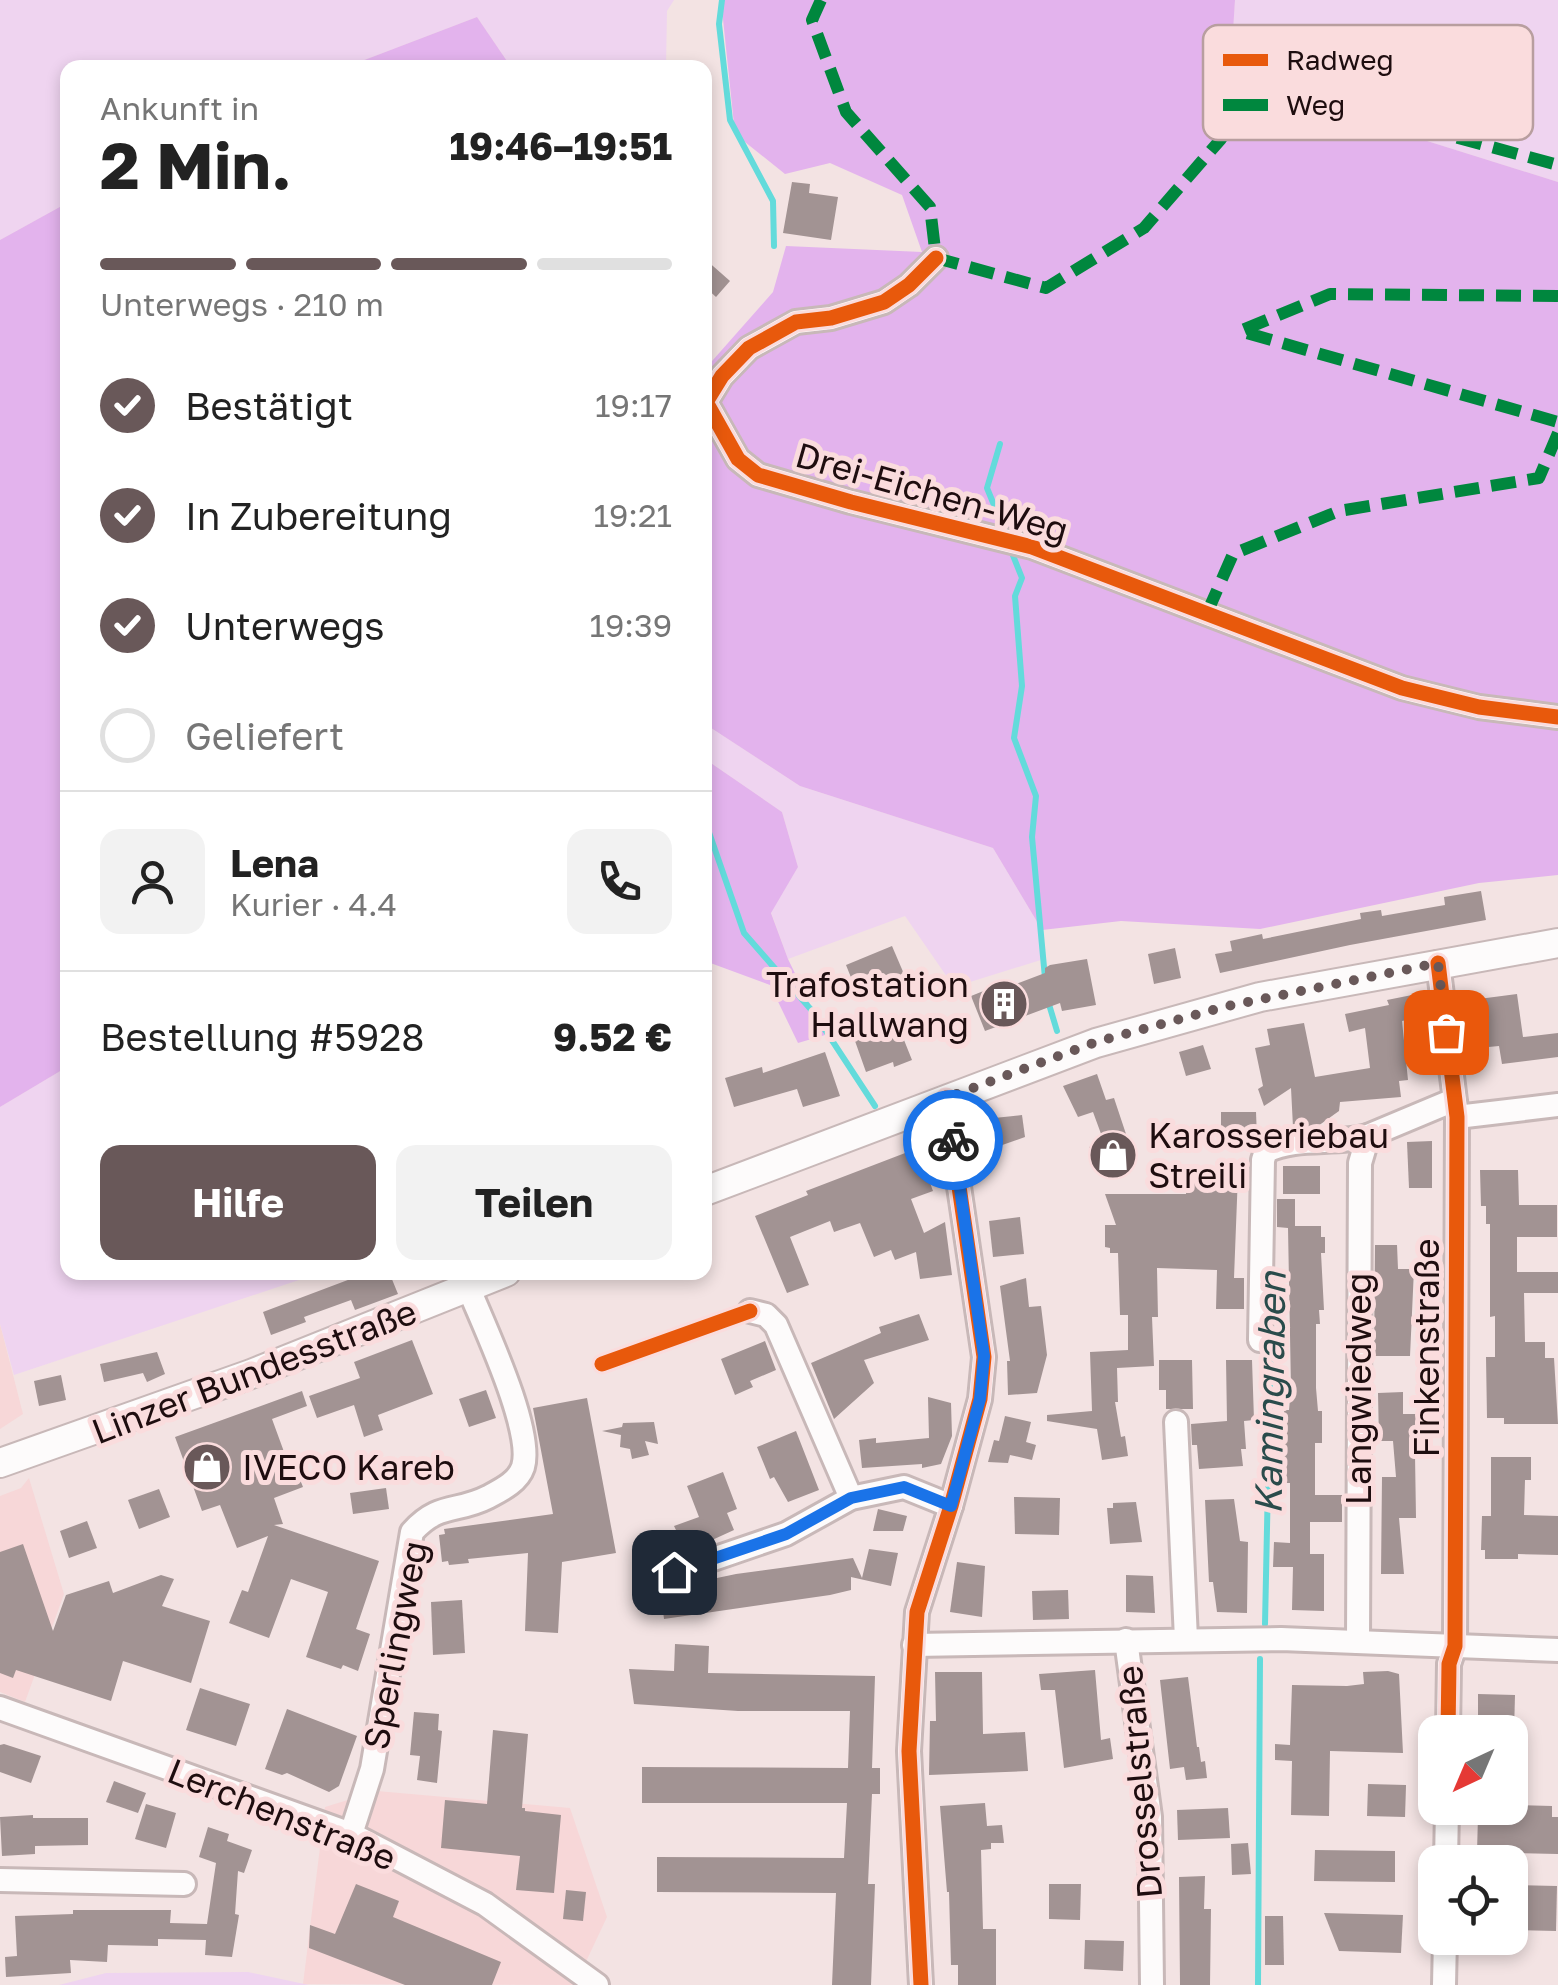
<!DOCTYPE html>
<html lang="de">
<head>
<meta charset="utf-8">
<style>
  :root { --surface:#fff; --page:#f2f2f2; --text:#222; --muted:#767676; --line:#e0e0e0; --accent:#695859 }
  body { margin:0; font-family:"Golos Text",sans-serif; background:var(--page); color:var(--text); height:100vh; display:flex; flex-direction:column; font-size:38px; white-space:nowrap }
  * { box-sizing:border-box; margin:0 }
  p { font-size:32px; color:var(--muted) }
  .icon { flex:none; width:55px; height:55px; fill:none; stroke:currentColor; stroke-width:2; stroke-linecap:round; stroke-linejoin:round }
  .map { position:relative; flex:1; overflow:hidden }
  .sheet { position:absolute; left:60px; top:60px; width:652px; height:1220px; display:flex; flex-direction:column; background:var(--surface); border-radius:20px; box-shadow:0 5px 15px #0003 }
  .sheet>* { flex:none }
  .needle { width:65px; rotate:224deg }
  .fabs { position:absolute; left:1418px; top:1715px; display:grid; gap:20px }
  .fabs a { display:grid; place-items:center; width:110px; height:110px; border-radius:20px; background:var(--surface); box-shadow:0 5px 15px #0003; font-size:50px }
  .pin { position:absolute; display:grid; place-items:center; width:85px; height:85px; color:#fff; margin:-42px; border-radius:20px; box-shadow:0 5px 15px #0006 }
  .courier { position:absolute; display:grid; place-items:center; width:100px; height:100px; margin:-50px; border:8px solid #1a73e8; border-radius:50%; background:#fff; color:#222; box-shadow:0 2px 12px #0007 }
  .overview em { font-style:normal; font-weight:700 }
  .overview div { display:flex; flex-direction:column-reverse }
  .overview { display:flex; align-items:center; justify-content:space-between; height:170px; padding:0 40px }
  h1 { font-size:65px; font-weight:700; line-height:75px }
  .bar { display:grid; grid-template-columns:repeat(4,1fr); gap:15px 10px; align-content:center; height:120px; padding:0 40px }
  .bar i { height:12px; border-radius:8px; background:var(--line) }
  .bar .current { background:var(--accent) }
  .bar p { grid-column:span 4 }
  .line { display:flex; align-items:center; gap:25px; padding:0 40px; border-top:2px solid var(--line) }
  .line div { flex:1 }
  .round { display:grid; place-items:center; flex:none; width:105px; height:105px; border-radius:20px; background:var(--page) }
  ol { padding:0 40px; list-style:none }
  li { display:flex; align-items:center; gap:30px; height:110px }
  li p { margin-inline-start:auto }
  li .icon { padding:10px; border-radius:50%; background:var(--accent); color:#fff; stroke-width:4 }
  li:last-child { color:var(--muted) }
  li i { width:55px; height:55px; border:5px solid var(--line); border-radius:50% }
  .primary-button { display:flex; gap:20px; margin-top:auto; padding:20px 40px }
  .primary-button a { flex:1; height:115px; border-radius:20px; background:var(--accent); color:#fff; font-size:40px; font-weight:700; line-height:115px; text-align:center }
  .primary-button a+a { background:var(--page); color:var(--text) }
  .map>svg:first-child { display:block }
</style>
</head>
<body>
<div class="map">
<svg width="1558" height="1985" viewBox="0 0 1558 1985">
  <rect width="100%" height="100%" fill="#f3e3e3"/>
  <g fill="#f7d7d8">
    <path d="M0,1324L23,1414L0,1429Z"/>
    <path d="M29,1478L64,1594L25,1702L0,1692V1496L21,1488Z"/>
    <path d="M377,1791L570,1808L607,1917L575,1985L303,1984L325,1807Z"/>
  </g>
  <g fill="#efd4f0">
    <path d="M0,0H674L667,11L666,67H511L477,17L346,67L68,68L67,203L0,240Z"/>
    <path d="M1235,0H1558V182L1268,91L1230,62Z"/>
    <path d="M705,724L800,786L993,848L1042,930L1044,959L954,987L905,916L788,959L771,912L798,867L782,812L705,759Z"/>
    <path d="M67,1067L68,1272L320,1273L14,1375L0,1324V1107Z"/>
    <path d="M248,1972L309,1985H59L106,1973Z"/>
  </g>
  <g fill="#e3b3ed">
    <path d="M721,0H1235L1231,62L1268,91L1558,182V875L1479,883L1260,929L1121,921L1042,930L993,848L800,786L705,724V369L773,292L786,246L922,252L902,195L830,163L785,174L735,134Z"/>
    <path d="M477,17L511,67H346Z"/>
    <path d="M67,203V1067L0,1107V240Z"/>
    <path d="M705,759L782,812L798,867L771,913L788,959L825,1035L798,1043L770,985L705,961Z"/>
  </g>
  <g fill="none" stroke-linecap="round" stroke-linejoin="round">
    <g stroke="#63dbdb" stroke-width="6">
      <path d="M722,0L719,24L730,120L773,201L774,246"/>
      <path d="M1000,444L987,488L1001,522"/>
      <path d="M1012,553L1022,578L1015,596L1022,686L1014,738L1036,796L1032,837L1045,978"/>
      <path d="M705,821L744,933L814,1013L875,1106"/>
      <path d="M1048,1001L1057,1031"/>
      <path d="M1265,1624L1271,1337"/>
      <path d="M1258,1985L1260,1659"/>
    </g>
  </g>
  <g fill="#a29393">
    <path d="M792,182L810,184L809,193L838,197L831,240L783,233Z"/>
    <path d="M705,259L730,281L716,297L705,287Z"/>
    <path d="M1481,891L1486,920L1350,945L1220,973L1215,954L1232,951L1230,941L1262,934L1263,939L1361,919L1360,913L1381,910L1382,916L1445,905L1444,897Z"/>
    <path d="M892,946L907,981L860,1000L846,965Z"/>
    <path d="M1175,948L1181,978L1154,984L1148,954Z"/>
    <path d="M1087,959L1096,1005L1062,1011L1060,1003L985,1031L971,996L1001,984L1003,989L1045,973V968L1050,965Z"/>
    <path d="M1417,994L1422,1017L1402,1021L1408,1080L1399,1081L1401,1097L1340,1102L1339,1111L1318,1126L1293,1127L1291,1088L1264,1106L1258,1089L1263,1086L1255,1048L1270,1045L1267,1029L1304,1023L1315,1077L1370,1068L1365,1028L1349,1032L1345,1014L1389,1005L1387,1000Z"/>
    <path d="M1517,994L1523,1037L1558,1033V1057L1502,1064L1499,1046L1478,1048L1471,1000Z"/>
    <path d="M898,1025L912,1060L894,1067L893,1062L866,1072L855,1041Z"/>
    <path d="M1203,1045L1211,1069L1186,1076L1179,1052Z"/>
    <path d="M825,1052L840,1096L803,1107L797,1089L734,1107L725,1078L762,1067L763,1073Z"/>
    <path d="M1097,1074L1106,1100L1114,1098L1136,1164L1099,1175L1089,1147L1104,1142L1093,1112L1078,1117L1063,1086Z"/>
    <path d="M1221,1112H1256L1257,1138L1221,1139Z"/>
    <path d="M1022,1115L1025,1137L988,1150L985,1119Z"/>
    <path d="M1432,1141V1188H1409L1407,1142Z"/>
    <path d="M926,1145L935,1169L926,1172L933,1191L911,1199L924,1233L945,1222L952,1275L920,1279L916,1252L895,1260L891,1250L874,1257L860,1223L834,1232L830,1221L790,1237L809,1285L787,1293L755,1216L808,1195L806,1191Z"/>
    <rect x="1283" y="1166" width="37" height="28"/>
    <path d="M1480,1170H1518L1519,1205H1557V1237H1517V1272H1558V1293H1524L1525,1342H1545V1358H1554L1558,1424H1504V1418H1487L1486,1357H1495V1316L1490,1317V1224H1486V1206H1481Z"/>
    <path d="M1187,1173L1238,1174L1234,1278H1244V1309H1216L1217,1270L1157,1268L1158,1317H1152L1154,1366L1117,1368L1118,1402H1115L1121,1437L1125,1436L1128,1456L1102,1460L1097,1429L1047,1421V1415L1092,1411L1090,1352L1128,1350V1315H1120L1118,1253H1110V1248L1105,1247V1225H1116L1105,1194H1186Z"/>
    <path d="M1277,1199H1295V1226H1321V1237H1325V1253H1321L1324,1310H1319L1320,1324H1316V1388L1318,1411H1322V1443H1315V1495H1342V1522H1310V1554H1324V1611L1292,1610L1293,1567H1273L1274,1542L1290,1543V1483H1283L1284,1410H1289L1291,1388L1288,1228L1277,1227Z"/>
    <path d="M1020,1217L1024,1254L993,1257L989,1221Z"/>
    <path d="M1375,1245H1397L1398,1269H1414L1410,1356H1374Z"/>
    <path d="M369,1272H389L398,1294L355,1310L351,1300L304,1317L306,1322L271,1335L263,1312Z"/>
    <path d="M1026,1278L1029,1307L1041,1306L1047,1355L1037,1393L1008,1395L1007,1361H1010L1000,1286Z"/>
    <path d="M919,1314L929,1340L864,1360L874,1383L834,1419L811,1363L881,1333L879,1327Z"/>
    <path d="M412,1340L433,1394L378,1415L383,1430L364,1437L354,1405L317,1418L309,1396L360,1378L354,1362Z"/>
    <path d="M765,1341L776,1370L750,1381L753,1387L735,1395L721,1359Z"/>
    <path d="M157,1352L165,1374L147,1382L143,1373L104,1382L100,1364Z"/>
    <path d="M1159,1360H1192L1193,1409H1166V1390H1159Z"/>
    <path d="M1226,1360H1252L1254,1420L1244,1421L1246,1449H1241L1243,1466L1199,1469L1197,1445H1192L1191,1424L1227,1421Z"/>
    <path d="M61,1375L66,1400L39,1406L34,1381Z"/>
    <path d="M486,1390L496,1418L469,1427L459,1399Z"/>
    <path d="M302,1391L307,1406L272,1419L287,1460L292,1459L303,1487L274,1498L283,1524L274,1525L379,1561L356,1629L370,1634L358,1671L343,1665L341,1669L306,1657L328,1592L291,1579L269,1638L229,1623L242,1590L248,1592L268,1536L237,1548L220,1505L202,1511L175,1437Z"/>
    <path d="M1403,1392V1414H1422V1455H1415L1416,1518H1399L1404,1574H1381L1382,1477H1396L1393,1441H1379L1378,1393Z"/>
    <path d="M928,1397L951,1403L952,1436L941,1464L922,1468V1464L862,1468L859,1440L876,1438V1443L929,1438Z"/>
    <path d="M587,1398L616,1553L562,1562L558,1633L525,1631L528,1553L468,1559L469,1563L449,1565L448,1561L442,1562L439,1535L445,1534L444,1529L553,1514L533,1408Z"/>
    <path d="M1005,1416L1031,1422L1026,1442L1036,1445L1032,1460L1010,1455L1008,1463L988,1462L994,1440L999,1441Z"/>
    <path d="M654,1422L658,1444L645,1441L649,1455L632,1459L630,1449L620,1447L621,1435L602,1431L622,1427L623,1423Z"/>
    <path d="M796,1431L819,1490L788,1502L774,1477L770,1479L757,1447Z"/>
    <path d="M1491,1457H1531V1480H1525L1524,1515L1558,1516V1555L1518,1554V1559H1485V1550H1481L1482,1516H1491Z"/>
    <path d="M723,1472L737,1509L727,1513L734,1530L664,1562L660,1570L666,1584L679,1586L736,1574L853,1558L862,1578L869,1549L898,1553L891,1586L851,1577V1590L830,1595L664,1619L654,1538L677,1532L674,1526L699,1517L687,1486Z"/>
    <path d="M386,1488L389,1509L353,1514L350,1493Z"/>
    <path d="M159,1489L170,1517L139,1529L128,1500Z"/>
    <path d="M1014,1497L1060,1498L1059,1535L1015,1534Z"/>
    <path d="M1234,1499L1240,1541L1248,1542L1247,1613L1217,1612L1213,1582H1209L1205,1500Z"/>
    <path d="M1136,1502L1142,1542L1110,1544L1107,1508H1113V1503Z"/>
    <path d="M878,1509L907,1516L903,1531H873Z"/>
    <path d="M87,1521L97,1548L69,1558L60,1531Z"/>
    <path d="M23,1544L53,1631L66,1595L109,1581L113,1593L161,1575L174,1579L162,1606L210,1621L191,1683L123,1661L111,1701L16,1670L13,1678L0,1673V1552Z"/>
    <path d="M957,1562L985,1566L982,1617L950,1612Z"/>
    <path d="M1126,1575L1153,1576L1155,1613L1126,1612Z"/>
    <path d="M1068,1590L1069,1619L1033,1620L1032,1591Z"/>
    <path d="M462,1600L465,1653L433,1655L431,1602Z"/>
    <path d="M675,1644L709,1646L708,1673L875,1676L872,1768H880V1794H872L868,1884H875L871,1985H832L836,1893L657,1892V1857L844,1858L847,1803H642V1767L848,1768L850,1711H738L634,1704L629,1669L674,1671Z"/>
    <path d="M1095,1670L1101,1740L1110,1738L1113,1759L1064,1768L1055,1690H1041L1039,1674Z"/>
    <path d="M1388,1671L1399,1674L1403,1753L1330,1751L1329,1816L1291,1815L1292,1761L1275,1760V1744L1290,1745L1292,1685L1347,1686L1364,1684L1363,1672Z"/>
    <path d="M935,1672H982L983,1734L1025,1732L1028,1771L929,1775L930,1721H936Z"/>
    <path d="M1188,1677L1197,1747H1199L1201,1762L1205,1761L1207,1778L1186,1780L1184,1767L1170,1769L1160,1680Z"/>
    <path d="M200,1688L250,1704L236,1746L186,1730Z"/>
    <path d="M1478,1694L1515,1695L1514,1732H1478Z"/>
    <path d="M287,1709L357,1736L339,1786L329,1792L287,1773L282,1775L265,1769Z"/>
    <path d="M414,1712L439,1714L438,1730L442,1731L437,1783L417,1780L420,1756L410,1755Z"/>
    <path d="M493,1730L528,1734L522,1808H525V1811L561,1815L554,1893L516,1890L520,1856L441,1848L445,1800L487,1804Z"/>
    <path d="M4,1744L41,1756L31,1783L0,1772V1745Z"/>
    <path d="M114,1781L146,1793L138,1813L106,1802Z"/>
    <path d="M1368,1784L1406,1785L1405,1817L1367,1816Z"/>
    <path d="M985,1803L987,1826L1002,1825L1004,1843H991V1849L981,1850L983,1929H996V1985H958V1965H951L949,1892H947L940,1806Z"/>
    <path d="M146,1804L176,1813L166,1848L135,1839Z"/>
    <path d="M1510,1805L1552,1806V1817H1558V1854L1477,1852L1478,1816H1493V1808Z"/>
    <path d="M1228,1808L1230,1838L1178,1840L1177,1810Z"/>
    <path d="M33,1815V1818H88V1845L35,1846V1854L2,1856L0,1817Z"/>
    <path d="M208,1827L229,1834L227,1841L252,1850L244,1873L238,1871L235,1914L239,1915L232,1957L205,1955L206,1940L158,1939V1946L108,1945L107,1962L70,1960L71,1973L6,1977L5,1957L17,1956L15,1916L73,1914V1910H171L170,1923L207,1924L216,1863L199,1857Z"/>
    <path d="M1248,1843L1251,1874L1232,1875L1231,1844Z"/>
    <path d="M1315,1850L1395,1851V1882L1314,1881Z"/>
    <path d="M1205,1876L1204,1909H1211L1210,1985H1180L1179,1877Z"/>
    <path d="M356,1884L399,1901L393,1917L501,1962L492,1985H405L309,1948L310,1925L335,1934Z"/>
    <path d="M1049,1884H1081L1080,1920L1049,1919Z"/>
    <path d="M1510,1885L1557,1886L1556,1931L1510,1930Z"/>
    <path d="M566,1890L586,1892L583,1921L563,1919Z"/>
    <path d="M1324,1913L1403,1915L1401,1953L1339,1951Z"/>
    <path d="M1265,1916H1283L1284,1965H1265Z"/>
    <path d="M1085,1940L1124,1941L1123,1971L1084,1969Z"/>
  </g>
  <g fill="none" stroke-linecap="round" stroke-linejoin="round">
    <g stroke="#c8b8b8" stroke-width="28">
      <g id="minor">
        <path d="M936,258L909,285L884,302L831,318L796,322L749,348L722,376L706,402L738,459L758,475L851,502L1032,547L1402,688L1479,707L1558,717"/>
        <path d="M1438,963L1457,1117L1455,1646L1449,1664L1448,1732"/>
        <path d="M1457,1117L1558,1105"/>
        <path d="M750,1311L766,1315L776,1325L851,1498"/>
        <path d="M1260,1340L1263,1160L1266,1151C1297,1136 1335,1145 1368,1136"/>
        <path d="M1176,1422L1186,1639"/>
        <path d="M675,1572L786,1534L851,1498L904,1487L951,1506"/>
        <path d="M1126,1640L1150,1817L1152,1985"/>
        <path d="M1358,1642L1360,1163L1368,1136L1454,1100"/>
        <path d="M914,1645L1281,1639L1558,1650"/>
        <path d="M0,1708L351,1834L485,1904L597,1985"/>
        <path d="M351,1834L372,1769L412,1532C439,1502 457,1513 488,1497C501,1490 518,1482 523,1467C534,1431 484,1326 469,1289"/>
        <path d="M1446,1862L1447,1808"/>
        <path d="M0,1880L184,1884"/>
        <path d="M921,1985L909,1751L917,1612L951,1506L980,1399L984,1357L946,1098"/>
        <path d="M1444,1985L1445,1938"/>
      </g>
    </g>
    <g stroke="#c8b8b8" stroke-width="32">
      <g id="major">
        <path d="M705,1191L1096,1043L1260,997L1558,943"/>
        <path d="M0,1463L251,1374L506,1272"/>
      </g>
    </g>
    <use href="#minor" stroke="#fdfbfb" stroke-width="22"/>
    <use href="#major" stroke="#fdfbfb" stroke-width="28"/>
    <g stroke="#00873e" stroke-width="12" stroke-dasharray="25 12" stroke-linecap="butt">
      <path d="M821,0L812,20L846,112L930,207L936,258L1046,288L1144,228L1221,139L1262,76L1344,107L1558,165"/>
      <path d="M1558,296L1330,294L1240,331L1558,422"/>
      <path d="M1207,613L1233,554L1339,511L1539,478L1558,433"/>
    </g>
    <g stroke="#fadcdd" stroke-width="21">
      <g id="cycleway">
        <path d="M936,258L909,285L884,302L831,318L796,322L749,348L722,376L706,402L738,459L758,475L851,502L1032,547L1402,688L1479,707L1558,717"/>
        <path d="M1438,963L1457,1117L1455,1646L1449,1664L1448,1732"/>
        <path d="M602,1364L750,1311"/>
        <path d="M921,1985L909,1751L917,1612L951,1506L980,1399L984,1357L946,1098"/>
      </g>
    </g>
    <use href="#cycleway" stroke="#e8590c" stroke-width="15"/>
  </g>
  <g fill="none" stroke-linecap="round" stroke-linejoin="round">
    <path stroke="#695859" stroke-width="10" stroke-dasharray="0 18" d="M953,1140L946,1098L1096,1042L1228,1006L1438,963L1446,1032"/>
    <path stroke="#1a73e8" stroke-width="12" d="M674,1572L786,1534L851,1498L904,1487L951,1506L980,1399L984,1356L953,1140"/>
  </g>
  <defs>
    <g id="building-disc" transform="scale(2.5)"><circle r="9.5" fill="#695859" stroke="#fadcdd"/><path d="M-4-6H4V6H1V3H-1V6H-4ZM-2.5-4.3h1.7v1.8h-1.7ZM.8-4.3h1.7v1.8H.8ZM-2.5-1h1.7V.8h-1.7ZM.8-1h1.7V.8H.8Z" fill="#fff"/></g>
    <g id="shop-disc" transform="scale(2.5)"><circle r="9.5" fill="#695859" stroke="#fadcdd"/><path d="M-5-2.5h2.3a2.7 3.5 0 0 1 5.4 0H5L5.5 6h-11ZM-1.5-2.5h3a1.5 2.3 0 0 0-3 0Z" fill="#fff"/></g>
  </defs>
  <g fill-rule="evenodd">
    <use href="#building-disc" x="1004" y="1004"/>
    <use href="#shop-disc" x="1113" y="1155"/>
    <use href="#shop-disc" x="207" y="1467"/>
  </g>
  <g text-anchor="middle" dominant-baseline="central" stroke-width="10" stroke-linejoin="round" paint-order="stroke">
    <g font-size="35" fill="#1e0d0f" stroke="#fadcdd">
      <text transform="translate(932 492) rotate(16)">Drei-Eichen-Weg</text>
      <text transform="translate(1426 1348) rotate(-90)">Finkenstraße</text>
      <text transform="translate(254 1371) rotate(-21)">Linzer Bundesstraße</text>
      <text transform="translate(1358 1389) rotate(-90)">Langwiedweg</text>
      <text transform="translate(395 1645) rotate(-79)">Sperlingweg</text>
      <text transform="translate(1139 1782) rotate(-95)">Drosselstraße</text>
      <text transform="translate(282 1814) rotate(22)">Lerchenstraße</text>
    </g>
    <g font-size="35" fill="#1e0d0f" stroke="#fadcdd" text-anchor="start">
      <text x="969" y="984" text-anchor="end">Trafostation<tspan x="969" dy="40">Hallwang</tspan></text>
      <text x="1148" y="1135">Karosseriebau<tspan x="1148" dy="40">Streili</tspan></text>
      <text x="242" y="1467">IVECO Kareb</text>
    </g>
    <g font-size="38" font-style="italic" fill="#2a4b4b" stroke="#fadcdd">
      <text transform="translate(1269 1393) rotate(-89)">Kamingraben</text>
    </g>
  </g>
  <rect x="1203" y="25" width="330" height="115" rx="15" fill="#fadcdd" stroke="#b89e9f" stroke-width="2.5"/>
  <rect x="1223" y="54" width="45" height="12" fill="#e8590c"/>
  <rect x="1223" y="99" width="45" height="12" fill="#00873e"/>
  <g font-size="28" fill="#1e0d0f">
    <text x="1286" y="70">Radweg</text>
    <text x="1286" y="115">Weg</text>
  </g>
</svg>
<div class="fabs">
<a><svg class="needle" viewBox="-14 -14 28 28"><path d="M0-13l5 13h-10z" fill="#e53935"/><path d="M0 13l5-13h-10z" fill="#767676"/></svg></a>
<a><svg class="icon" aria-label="locate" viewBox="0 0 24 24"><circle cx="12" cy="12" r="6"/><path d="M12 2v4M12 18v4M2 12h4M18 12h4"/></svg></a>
</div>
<div class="pin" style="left:1446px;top:1032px;background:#ea580c"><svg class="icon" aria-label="bag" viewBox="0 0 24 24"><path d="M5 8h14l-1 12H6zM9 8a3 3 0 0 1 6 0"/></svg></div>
<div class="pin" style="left:674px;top:1572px;background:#1f2937"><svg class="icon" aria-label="home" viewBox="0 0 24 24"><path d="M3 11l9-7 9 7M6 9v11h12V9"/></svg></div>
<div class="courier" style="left:953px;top:1140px"><svg class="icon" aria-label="bike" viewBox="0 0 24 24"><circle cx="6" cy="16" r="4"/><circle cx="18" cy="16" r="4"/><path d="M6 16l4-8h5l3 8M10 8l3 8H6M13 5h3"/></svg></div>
<section class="sheet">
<div class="overview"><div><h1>2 Min.</h1><p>Ankunft in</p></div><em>19:46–19:51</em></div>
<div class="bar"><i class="current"></i><i class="current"></i><i class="current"></i><i></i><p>Unterwegs · 210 m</p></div>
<ol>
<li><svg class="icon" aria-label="check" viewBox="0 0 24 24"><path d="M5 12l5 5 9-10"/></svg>Bestätigt<p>19:17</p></li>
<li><svg class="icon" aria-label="check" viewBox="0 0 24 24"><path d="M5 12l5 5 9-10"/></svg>In Zubereitung<p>19:21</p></li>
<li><svg class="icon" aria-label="check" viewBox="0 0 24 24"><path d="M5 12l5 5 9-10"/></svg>Unterwegs<p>19:39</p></li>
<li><i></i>Geliefert</li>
</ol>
<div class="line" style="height:180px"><a class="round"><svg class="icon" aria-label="person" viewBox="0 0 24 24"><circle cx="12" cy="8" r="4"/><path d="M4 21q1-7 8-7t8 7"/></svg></a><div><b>Lena</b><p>Kurier · 4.4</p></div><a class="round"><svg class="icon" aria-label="phone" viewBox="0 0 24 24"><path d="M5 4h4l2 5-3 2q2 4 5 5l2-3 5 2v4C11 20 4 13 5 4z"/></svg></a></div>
<div class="line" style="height:130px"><div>Bestellung #5928</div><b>9.52 €</b></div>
<div class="primary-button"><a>Hilfe</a><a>Teilen</a></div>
</section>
</div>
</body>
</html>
